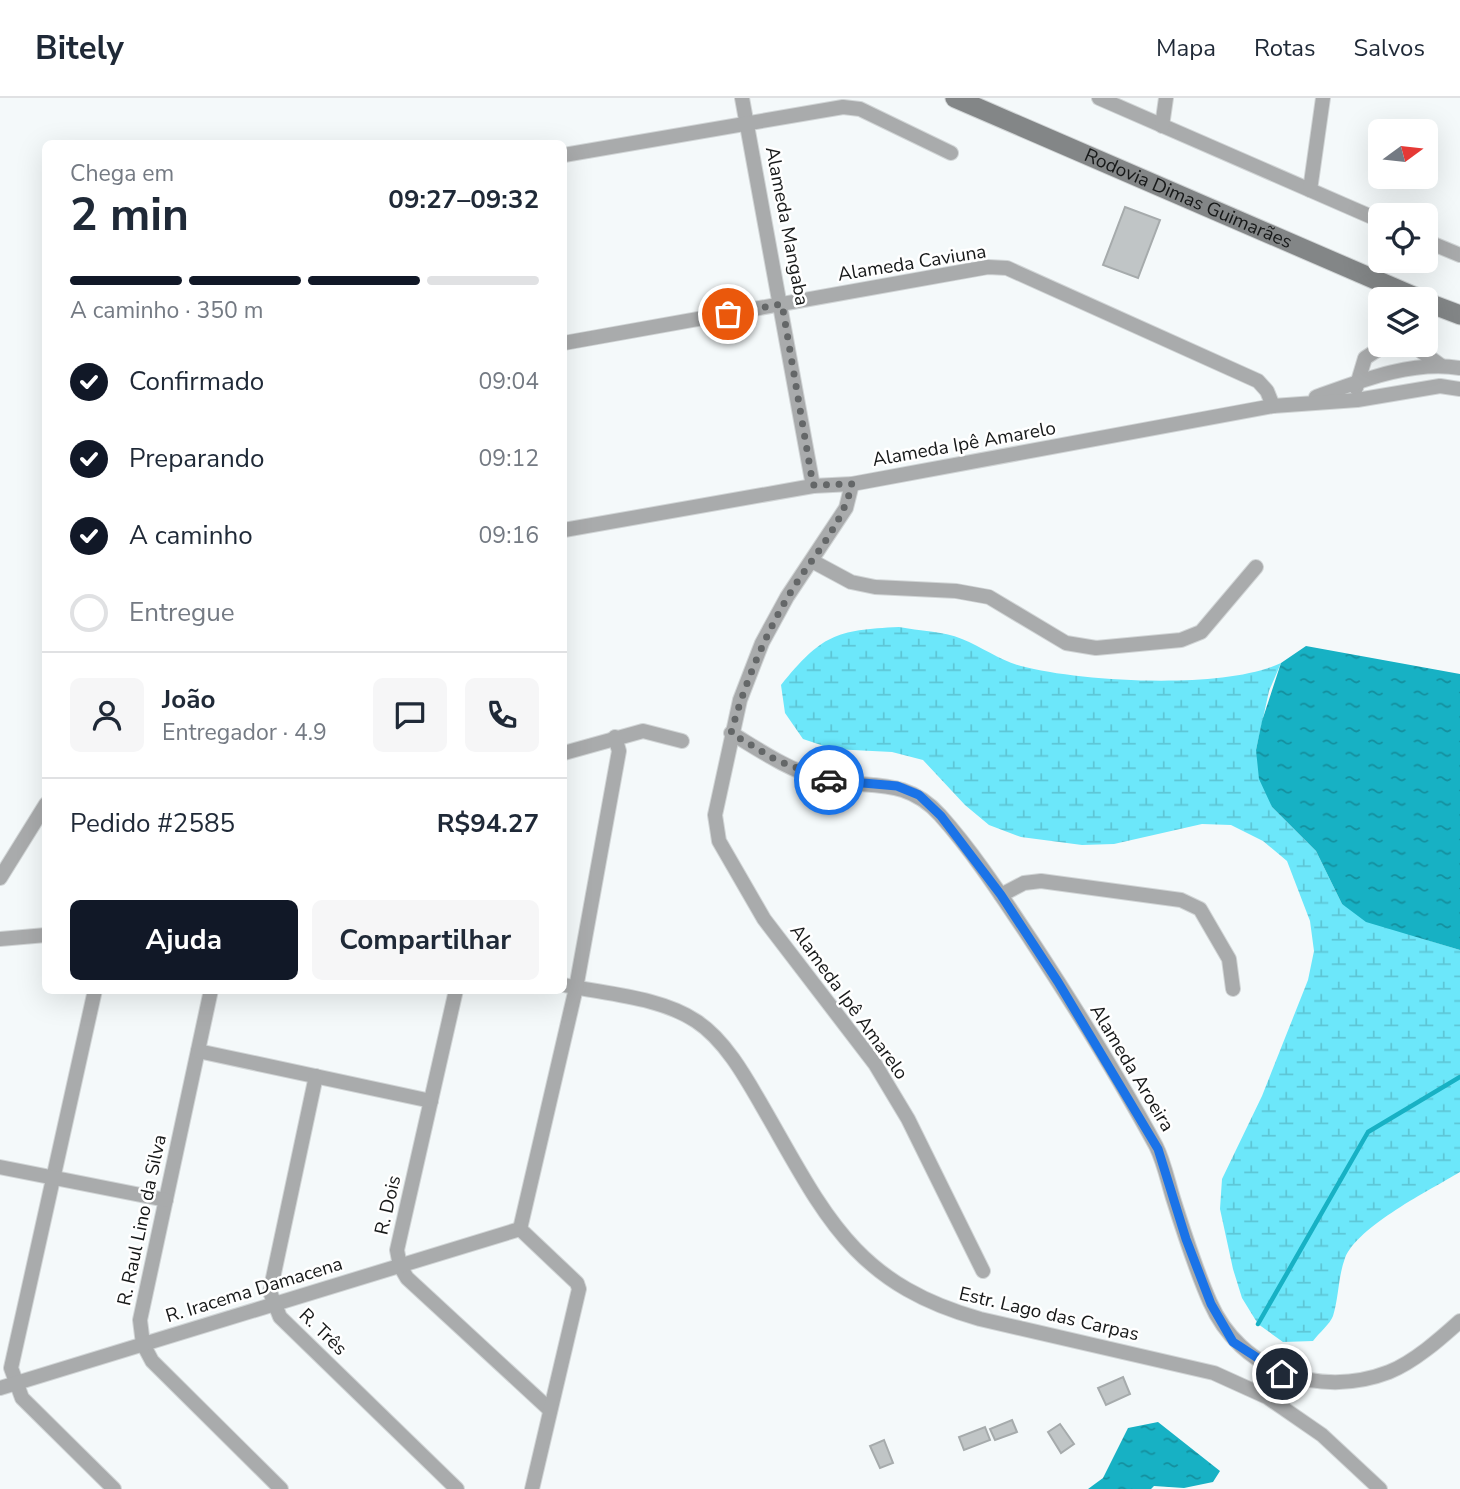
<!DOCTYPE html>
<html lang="pt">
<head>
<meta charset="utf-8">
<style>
  :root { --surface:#fff; --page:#f6f6f7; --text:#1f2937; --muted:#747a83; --line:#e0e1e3; --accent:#111827 }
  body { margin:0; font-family:"Nunito Sans",sans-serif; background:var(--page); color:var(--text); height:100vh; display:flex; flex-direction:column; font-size:26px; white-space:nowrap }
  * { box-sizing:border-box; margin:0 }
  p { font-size:23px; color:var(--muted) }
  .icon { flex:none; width:38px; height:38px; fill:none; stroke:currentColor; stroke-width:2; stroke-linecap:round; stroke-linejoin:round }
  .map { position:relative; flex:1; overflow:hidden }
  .side { position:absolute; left:42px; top:42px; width:525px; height:854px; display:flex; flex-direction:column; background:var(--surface); border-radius:10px; box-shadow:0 7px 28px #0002 }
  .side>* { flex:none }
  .needle { width:46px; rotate:75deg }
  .buttons { position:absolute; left:1368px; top:21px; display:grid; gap:14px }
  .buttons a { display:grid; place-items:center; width:70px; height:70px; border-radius:10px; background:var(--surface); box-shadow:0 7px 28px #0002; font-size:35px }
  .pin { position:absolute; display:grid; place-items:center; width:60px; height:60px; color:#fff; margin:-30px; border:4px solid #fff; border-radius:50%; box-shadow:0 2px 7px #0007 }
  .courier { position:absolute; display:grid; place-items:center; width:70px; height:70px; margin:-35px; border:5px solid #1a73e8; border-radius:50%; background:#fff; color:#222; box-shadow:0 2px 9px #0007 }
  .head em { font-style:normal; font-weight:700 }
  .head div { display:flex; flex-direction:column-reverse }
  .head { display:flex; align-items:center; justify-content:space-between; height:119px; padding:0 28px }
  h1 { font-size:46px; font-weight:700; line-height:52px }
  .bar { display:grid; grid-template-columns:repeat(4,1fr); gap:10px 7px; align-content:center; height:84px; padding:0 28px }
  .bar i { height:9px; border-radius:5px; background:var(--line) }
  .bar .active { background:var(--accent) }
  .bar p { grid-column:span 4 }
  .line { display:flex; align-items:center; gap:18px; padding:0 28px; border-top:2px solid var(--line) }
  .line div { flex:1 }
  .round { display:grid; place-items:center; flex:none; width:74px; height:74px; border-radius:10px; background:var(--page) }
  ol { padding:0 28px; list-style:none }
  li { display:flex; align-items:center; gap:21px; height:77px }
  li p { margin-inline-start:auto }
  li .icon { padding:7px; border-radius:50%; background:var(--accent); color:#fff; stroke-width:4 }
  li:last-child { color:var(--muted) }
  li i { width:38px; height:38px; border:4px solid var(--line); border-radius:50% }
  .primary-button { display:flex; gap:14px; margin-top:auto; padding:14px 28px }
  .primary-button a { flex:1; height:80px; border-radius:10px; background:var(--accent); color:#fff; font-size:28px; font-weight:700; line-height:80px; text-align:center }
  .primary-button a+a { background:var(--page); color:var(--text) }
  header { display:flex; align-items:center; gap:42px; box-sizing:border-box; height:98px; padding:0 35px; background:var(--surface); border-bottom:2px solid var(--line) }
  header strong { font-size:33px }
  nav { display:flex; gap:38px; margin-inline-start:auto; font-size:24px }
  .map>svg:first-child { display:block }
</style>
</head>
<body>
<header>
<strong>Bitely</strong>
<nav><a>Mapa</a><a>Rotas</a><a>Salvos</a></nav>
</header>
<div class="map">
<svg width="1460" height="1391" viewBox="0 0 1460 1391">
  <defs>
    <pattern id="wetland-marsh" width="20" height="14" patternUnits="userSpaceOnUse" patternTransform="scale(1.75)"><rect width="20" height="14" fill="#6ce7fa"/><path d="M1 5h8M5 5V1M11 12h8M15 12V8" fill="none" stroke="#5dc6d6"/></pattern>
    <pattern id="water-ripples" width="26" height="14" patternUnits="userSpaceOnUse" patternTransform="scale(1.75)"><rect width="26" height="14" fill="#17b1c4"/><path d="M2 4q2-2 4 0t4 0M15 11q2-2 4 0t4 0" fill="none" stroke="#148f9e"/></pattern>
  </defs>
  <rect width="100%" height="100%" fill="#f4f9fa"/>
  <path fill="url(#wetland-marsh)" d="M899,529C919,533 943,533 962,541C982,549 1001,563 1021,568C1081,584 1225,592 1281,565L1269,593L1256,652L1272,709L1316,753L1342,806L1424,841L1460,852V1074C1430,1092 1358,1128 1345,1160C1338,1179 1339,1199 1333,1218C1330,1226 1319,1235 1313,1243L1283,1244L1258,1226L1242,1200L1233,1171L1220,1111L1222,1081L1262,998L1308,882L1314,853L1310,823L1287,763L1263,743L1231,727L1202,726L1114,746L1082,747L1021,739L989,727L965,707L923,662L892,654L833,651L803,641L785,615L781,587C822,537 835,532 899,529Z"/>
  <g fill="url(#water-ripples)">
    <path d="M1306,548L1460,576V852L1366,824L1342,806L1316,753L1272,709L1259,681L1256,652L1262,623L1281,565Z"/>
    <path d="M1158,1324L1220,1373L1213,1384L1184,1390L1154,1388L1151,1391H1088L1103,1380L1128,1330Z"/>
  </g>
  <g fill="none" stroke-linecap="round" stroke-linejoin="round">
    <path stroke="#17b1c4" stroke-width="4.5" d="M1258,1226L1368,1034L1460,979"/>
  </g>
  <g fill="#c0c5c6" stroke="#a6abac" stroke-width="2">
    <path d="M1125,109L1160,122L1138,180L1103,167Z"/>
    <path d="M1123,1279L1130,1296L1106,1307L1098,1290Z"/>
    <path d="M1012,1322L1017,1334L995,1342L990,1331Z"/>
    <path d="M1060,1326L1074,1346L1061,1355L1048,1334Z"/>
    <path d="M985,1329L990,1342L964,1352L959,1339Z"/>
    <path d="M884,1342L893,1365L880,1370L870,1348Z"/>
  </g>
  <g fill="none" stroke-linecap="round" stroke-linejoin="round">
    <g stroke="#d1d5d6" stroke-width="16">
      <g id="minor">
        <path d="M742,0L813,388"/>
        <path d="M1099,0L1381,123"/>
        <path d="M1162,28L1166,0"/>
        <path d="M564,57L843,9L860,11L951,55"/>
        <path d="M1310,92L1323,0"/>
        <path d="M1426,143L1460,157"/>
        <path d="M564,245L988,169L1007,170L1258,283L1267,293L1273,308"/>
        <path d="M1403,247L1418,251L1440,267"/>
        <path d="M1356,290L1365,260L1385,247"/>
        <path d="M1316,299C1360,283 1412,262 1460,270"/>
        <path d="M852,386L846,410L787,499L762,545L740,602L715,717L719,743L764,821L875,966L908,1021L983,1173"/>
        <path d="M564,432L813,388L852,386L1273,308L1357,302L1440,288L1460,291"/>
        <path d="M812,463L851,484L875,489L956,493L989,499L1066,545L1096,550L1181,542L1201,534L1256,469"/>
        <path d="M731,635C758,651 788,672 819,680C866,693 903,676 940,717C974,755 1003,800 1031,842C1075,909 1118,978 1156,1048C1164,1064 1168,1084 1173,1100C1184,1135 1195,1170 1210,1204C1240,1273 1319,1301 1389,1274C1414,1264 1440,1241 1460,1223"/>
        <path d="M564,655L643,633L682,643"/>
        <path d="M0,780L46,706"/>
        <path d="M1001,797L1024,785L1041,783L1181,802L1200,811L1229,861L1233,891"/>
        <path d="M0,841L46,837"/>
        <path d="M564,887C605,896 660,899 696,923C724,941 745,978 761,1006C823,1113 851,1185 980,1221L1214,1275L1267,1299L1322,1337L1380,1391"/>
        <path d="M95,892L11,1270L22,1300L114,1391"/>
        <path d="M211,892L140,1222L143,1246L152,1263L281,1391"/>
        <path d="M456,892L397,1152L400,1168L407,1180L549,1311"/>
        <path d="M198,953L431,1003"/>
        <path d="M316,978L270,1194L280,1219L457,1391"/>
        <path d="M0,1069L166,1102"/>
        <path d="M520,1131L576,890L619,653L615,639"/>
        <path d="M520,1131L577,1185L579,1191L532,1391"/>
        <path d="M0,1290L520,1131"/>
      </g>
    </g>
    <g stroke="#d1d5d6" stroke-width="21">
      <g id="secondary">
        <path id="s1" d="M955,0L1420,201"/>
        <path d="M1426,204L1460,217"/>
      </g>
    </g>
    <use href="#minor" stroke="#a9abac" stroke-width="14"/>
    <use href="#secondary" stroke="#838687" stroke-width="19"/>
  </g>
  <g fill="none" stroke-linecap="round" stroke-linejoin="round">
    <path stroke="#646768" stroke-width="7" stroke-dasharray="0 12.6" d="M728,216L782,206L813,387L852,386C842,430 808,463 786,502C762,544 744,588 731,635L776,662L829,682"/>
    <path stroke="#1a73e8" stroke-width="9" d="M829,682L897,688L919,697L941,718L1001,797L1058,884L1158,1051L1186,1141L1211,1206L1233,1244L1282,1276"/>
  </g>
  <g text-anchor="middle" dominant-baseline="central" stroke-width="5" stroke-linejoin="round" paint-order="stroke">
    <g font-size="19" fill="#171919" stroke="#fff">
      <text stroke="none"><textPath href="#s1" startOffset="254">Rodovia Dimas Guimarães</textPath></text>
      <text transform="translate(787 128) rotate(79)">Alameda Mangaba</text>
      <text transform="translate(912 165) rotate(-9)">Alameda Caviuna</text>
      <text transform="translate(964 346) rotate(-10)">Alameda Ipê Amarelo</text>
      <text transform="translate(849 904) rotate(54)">Alameda Ipê Amarelo</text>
      <text transform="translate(1132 970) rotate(59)">Alameda Aroeira</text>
      <text transform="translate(388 1107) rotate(-77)">R. Dois</text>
      <text transform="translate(142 1122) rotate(-78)">R. Raul Lino da Silva</text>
      <text transform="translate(254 1192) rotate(-17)">R. Iracema Damacena</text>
      <text transform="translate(1049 1216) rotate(13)">Estr. Lago das Carpas</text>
      <text transform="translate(323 1234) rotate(44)">R. Três</text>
    </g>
  </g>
</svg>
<div class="buttons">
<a><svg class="needle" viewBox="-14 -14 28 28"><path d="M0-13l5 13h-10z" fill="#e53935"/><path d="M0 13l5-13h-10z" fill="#747a83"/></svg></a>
<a><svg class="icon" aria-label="locate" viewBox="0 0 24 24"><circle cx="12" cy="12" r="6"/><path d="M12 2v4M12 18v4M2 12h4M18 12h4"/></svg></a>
<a><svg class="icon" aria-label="layers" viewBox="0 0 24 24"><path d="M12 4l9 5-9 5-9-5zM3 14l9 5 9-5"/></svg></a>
</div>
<div class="pin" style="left:728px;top:216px;background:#ea580c"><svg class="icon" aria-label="bag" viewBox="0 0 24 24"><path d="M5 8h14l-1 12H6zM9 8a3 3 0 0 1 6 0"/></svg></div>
<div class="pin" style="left:1282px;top:1276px;background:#1f2937"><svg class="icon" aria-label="home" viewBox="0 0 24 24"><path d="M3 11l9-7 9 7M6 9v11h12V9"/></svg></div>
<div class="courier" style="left:829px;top:682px"><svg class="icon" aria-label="car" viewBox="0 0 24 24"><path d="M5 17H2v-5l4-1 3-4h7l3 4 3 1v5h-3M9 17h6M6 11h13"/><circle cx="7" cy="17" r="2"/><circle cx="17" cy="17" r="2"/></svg></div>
<section class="side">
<div class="head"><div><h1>2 min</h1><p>Chega em</p></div><em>09:27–09:32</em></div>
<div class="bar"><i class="active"></i><i class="active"></i><i class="active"></i><i></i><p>A caminho · 350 m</p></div>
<ol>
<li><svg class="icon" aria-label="check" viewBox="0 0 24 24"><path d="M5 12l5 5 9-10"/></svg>Confirmado<p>09:04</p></li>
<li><svg class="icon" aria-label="check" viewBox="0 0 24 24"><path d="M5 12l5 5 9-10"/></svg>Preparando<p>09:12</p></li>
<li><svg class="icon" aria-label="check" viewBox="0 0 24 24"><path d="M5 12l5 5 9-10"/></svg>A caminho<p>09:16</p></li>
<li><i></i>Entregue</li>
</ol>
<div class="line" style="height:126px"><a class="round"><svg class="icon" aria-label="person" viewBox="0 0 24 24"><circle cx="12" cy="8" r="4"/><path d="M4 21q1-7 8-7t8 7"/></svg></a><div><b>João</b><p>Entregador · 4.9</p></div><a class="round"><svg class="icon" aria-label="chat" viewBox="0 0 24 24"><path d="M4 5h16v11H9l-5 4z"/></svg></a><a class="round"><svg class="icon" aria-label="phone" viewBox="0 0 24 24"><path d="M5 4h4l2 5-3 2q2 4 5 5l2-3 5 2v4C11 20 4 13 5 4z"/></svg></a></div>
<div class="line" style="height:91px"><div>Pedido #2585</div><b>R$94.27</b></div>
<div class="primary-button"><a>Ajuda</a><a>Compartilhar</a></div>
</section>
</div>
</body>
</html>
